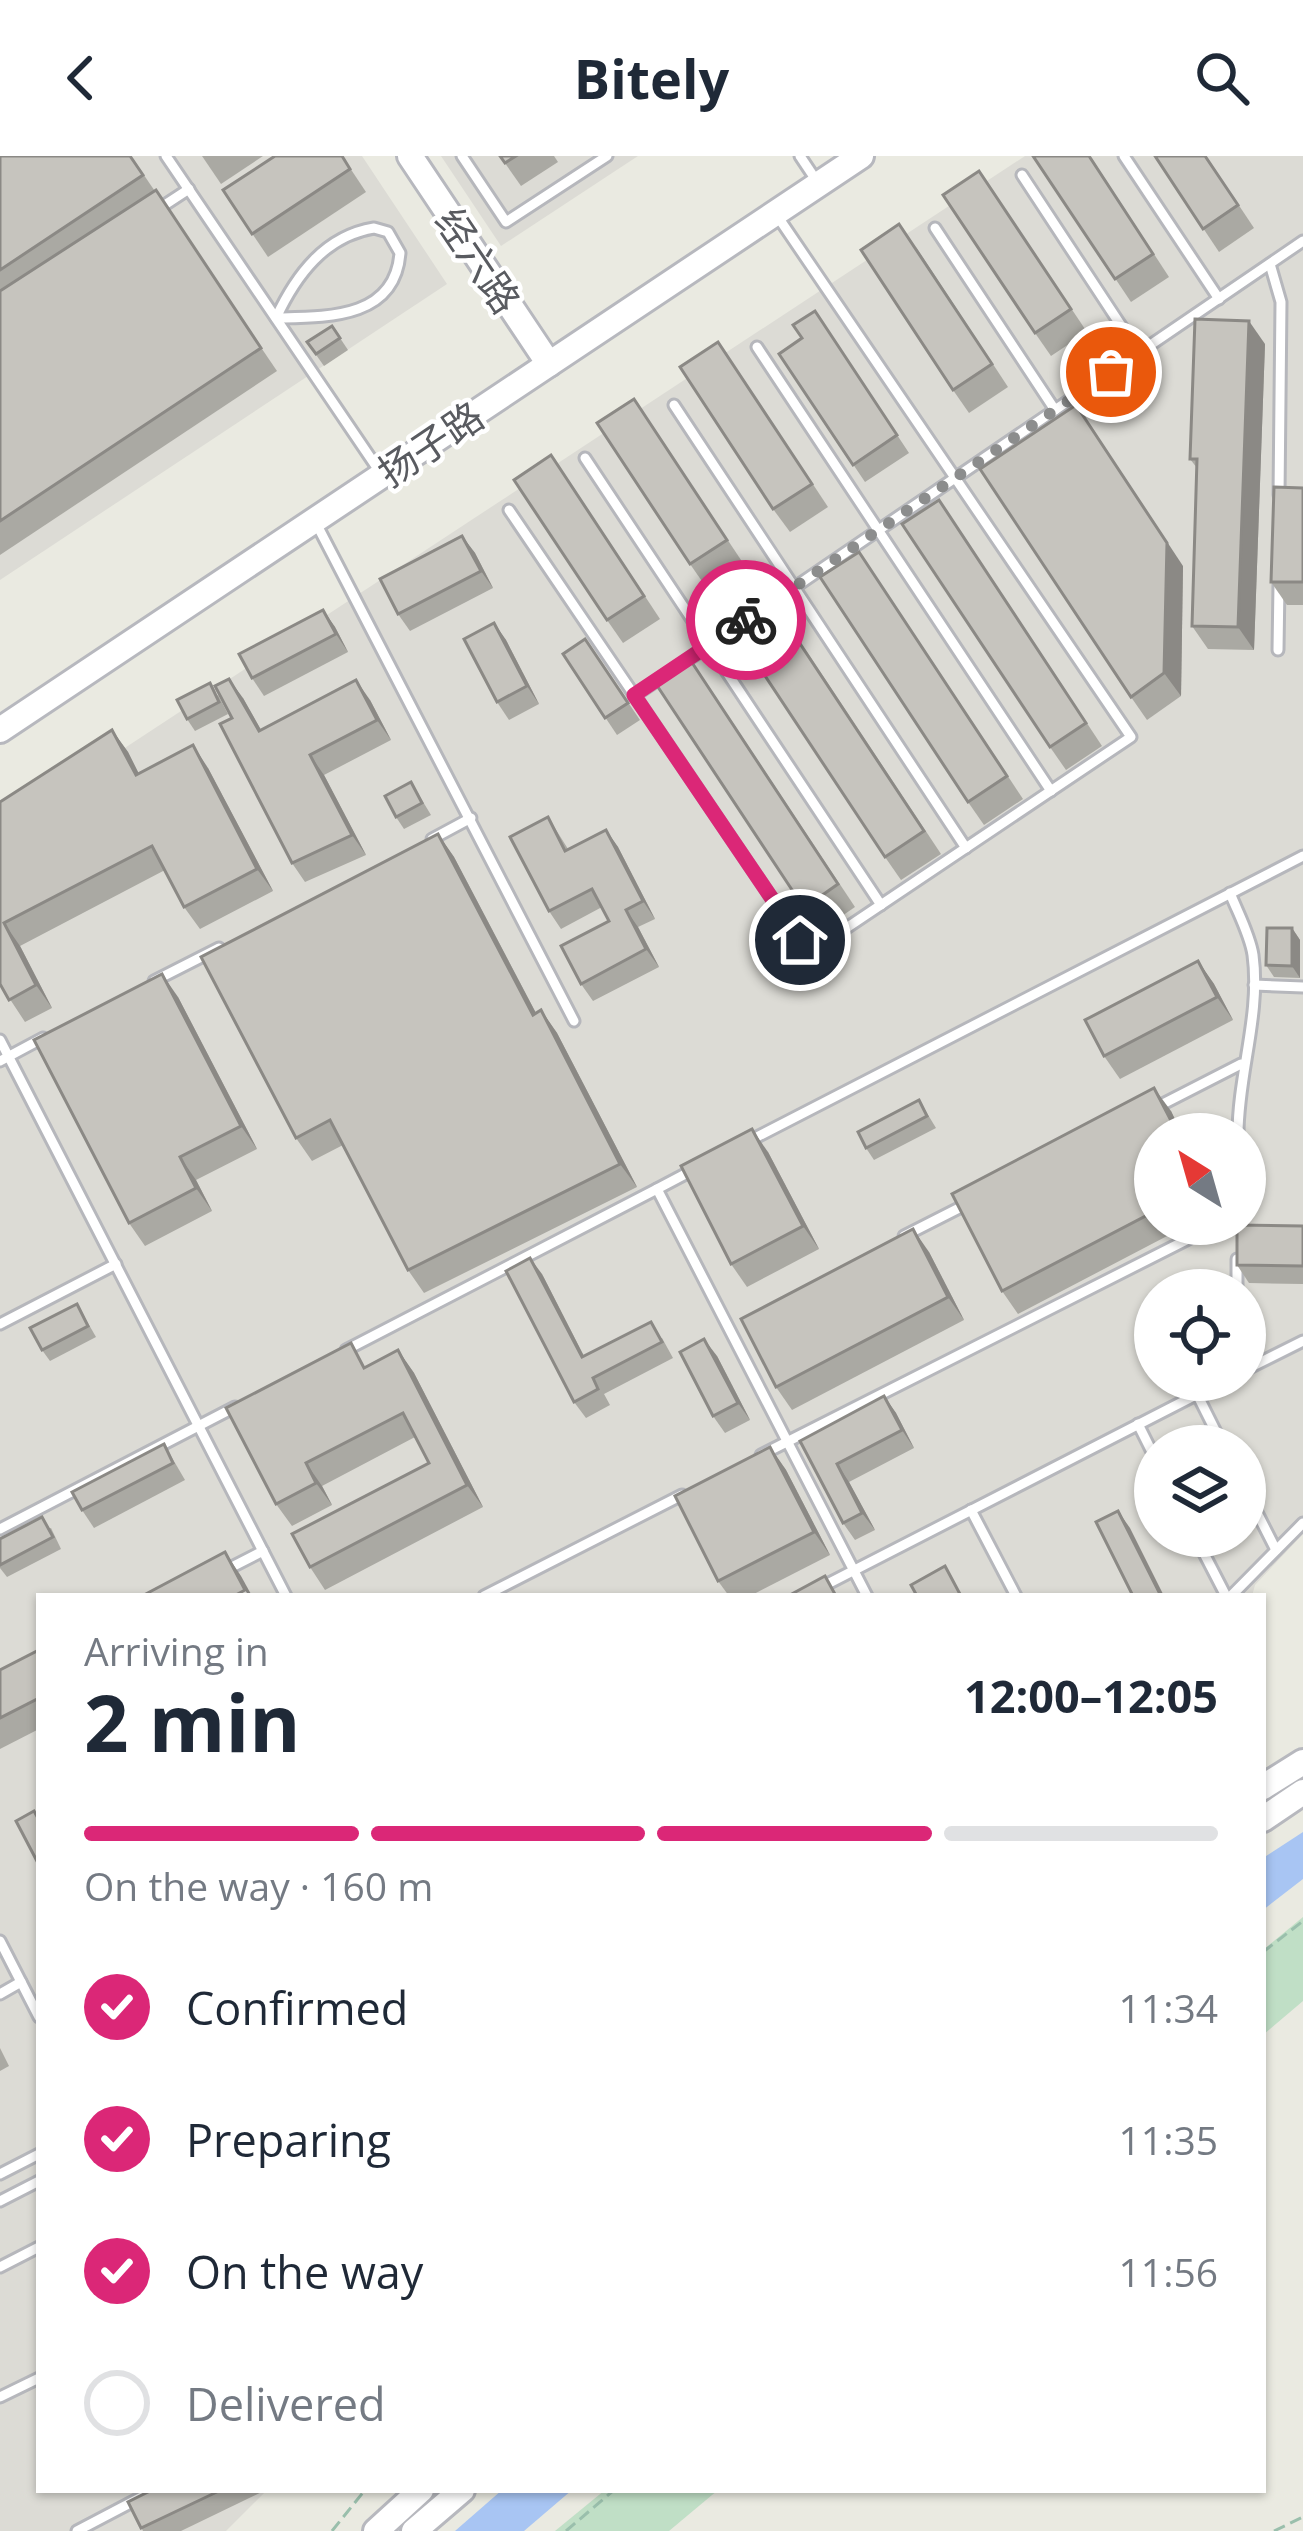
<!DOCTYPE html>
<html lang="en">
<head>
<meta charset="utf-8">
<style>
  :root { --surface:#fff; --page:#f2f2f3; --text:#1f2937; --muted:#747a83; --line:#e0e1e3; --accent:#db2777 }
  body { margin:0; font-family:"Open Sans","Noto Sans SC",sans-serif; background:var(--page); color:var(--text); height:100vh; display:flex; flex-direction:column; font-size:45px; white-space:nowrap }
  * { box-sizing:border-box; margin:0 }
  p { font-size:39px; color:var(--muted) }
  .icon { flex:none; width:66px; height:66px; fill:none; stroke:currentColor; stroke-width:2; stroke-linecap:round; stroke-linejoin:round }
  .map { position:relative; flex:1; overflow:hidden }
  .drawer { position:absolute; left:36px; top:1437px; width:1230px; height:900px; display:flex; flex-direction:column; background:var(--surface); border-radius:0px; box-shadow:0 3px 9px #0004 }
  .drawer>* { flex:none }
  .needle { width:78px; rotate:323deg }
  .controls { position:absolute; left:1134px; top:957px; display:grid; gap:24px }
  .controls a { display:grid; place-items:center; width:132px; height:132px; border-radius:50%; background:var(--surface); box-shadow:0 3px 9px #0004; font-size:60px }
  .pin { position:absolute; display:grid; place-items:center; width:102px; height:102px; color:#fff; margin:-51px; border:6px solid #fff; border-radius:50%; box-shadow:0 3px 12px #0007 }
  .courier { position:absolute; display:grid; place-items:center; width:120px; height:120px; margin:-60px; border:9px solid #db2777; border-radius:50%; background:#fff; color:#222; box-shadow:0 3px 15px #0007 }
  .overview em { font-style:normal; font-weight:700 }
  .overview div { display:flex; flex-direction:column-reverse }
  .overview { display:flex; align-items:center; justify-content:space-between; height:204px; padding:0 48px }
  h1 { font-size:78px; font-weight:700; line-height:90px }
  .bar { display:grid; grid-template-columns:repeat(4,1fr); gap:18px 12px; align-content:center; height:144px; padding:0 48px }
  .bar i { height:15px; border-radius:9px; background:var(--line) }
  .bar .on { background:var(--accent) }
  .bar p { grid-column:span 4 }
  ol { padding:0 48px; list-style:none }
  li { display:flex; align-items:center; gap:36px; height:132px }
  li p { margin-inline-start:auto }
  li .icon { padding:12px; border-radius:50%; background:var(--accent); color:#fff; stroke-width:4 }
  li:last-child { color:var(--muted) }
  li i { width:66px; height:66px; border:6px solid var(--line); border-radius:50% }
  header { display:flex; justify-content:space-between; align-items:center; height:156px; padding:0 48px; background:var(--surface); font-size:54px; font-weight:700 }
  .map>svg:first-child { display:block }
</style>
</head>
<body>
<header><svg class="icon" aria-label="back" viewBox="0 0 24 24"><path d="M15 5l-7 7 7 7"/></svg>Bitely<svg class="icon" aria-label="search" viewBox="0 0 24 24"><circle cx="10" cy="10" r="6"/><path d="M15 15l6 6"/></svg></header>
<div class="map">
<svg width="1303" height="2375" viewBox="0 0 1303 2375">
  <rect width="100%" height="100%" fill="#eaeae1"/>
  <g fill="#dcdbd5" fill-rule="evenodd">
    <path d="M0,0H362L447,128L0,424Z"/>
    <path d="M441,0H638L501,90Z"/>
    <path d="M1025,0H1303V1378L1255,1429L1252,1440H39V2334H267L226,2375H0V674ZM1155,978H1245V1068H1155ZM1155,1134H1245V1224H1155ZM1155,1290H1245V1380H1155Z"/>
  </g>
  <g fill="#c0dfc6">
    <path d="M1303,1761V1845L1263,1879V1794Z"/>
    <path d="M605,2334H718L669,2375H555Z"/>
  </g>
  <g fill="#a8c5f3">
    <path d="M1303,1676V1723L1263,1754V1702Z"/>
    <path d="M502,2334H572L524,2375H455Z"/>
  </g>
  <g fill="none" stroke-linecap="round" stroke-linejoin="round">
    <g stroke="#b6b7bc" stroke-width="15">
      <g id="lane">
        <path d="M166,0L382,319"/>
        <path d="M462,0L506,66L607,0"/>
        <path d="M800,0L816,24"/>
        <path d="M1124,0L1219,143"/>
        <path d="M1022,19L1139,197"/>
        <path d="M160,52L189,33"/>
        <path d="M374,72L388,76L400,97C395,163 327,161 276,162C296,119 325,80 374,72Z"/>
        <path d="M935,72L1055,254"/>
        <path d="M1270,108L1281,146L1279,339"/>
        <path d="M757,191L1051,635"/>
        <path d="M674,249L966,692"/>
        <path d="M585,302L881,749"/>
        <path d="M509,354L800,784L810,789L830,783L1131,581L778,61"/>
        <path d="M317,369L574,865"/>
        <path d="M1278,494L1279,428"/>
        <path d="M679,510L1303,85"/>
        <path d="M634,540L665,519"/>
        <path d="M432,683L471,662"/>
        <path d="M1230,737C1238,757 1250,779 1253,799C1261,859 1238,918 1238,978"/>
        <path d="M154,825L219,792"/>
        <path d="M1254,829L1303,831"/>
        <path d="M0,884L286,1440"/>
        <path d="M0,905L43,882"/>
        <path d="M1155,952L1241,908"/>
        <path d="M751,984L1303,700"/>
        <path d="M693,1014L657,1033L867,1440"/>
        <path d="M904,1080L969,1047"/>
        <path d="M1237,1134V1103"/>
        <path d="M0,1168L116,1108"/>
        <path d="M346,1194L657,1033"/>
        <path d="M1245,1214L1303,1185"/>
        <path d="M1197,1238L1223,1290"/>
        <path d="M1138,1268L1155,1302"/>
        <path d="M761,1299L1218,1068"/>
        <path d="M1245,1333L1276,1394"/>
        <path d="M971,1354L1016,1440"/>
        <path d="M0,1373L235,1251"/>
        <path d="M1195,1380L1226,1440"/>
        <path d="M224,1415L263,1395"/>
        <path d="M484,1440L682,1339"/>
        <path d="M804,1440L1225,1224"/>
        <path d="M1231,1440L1303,1367"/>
        <path d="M0,1785L39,1861"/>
        <path d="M0,1838L21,1826"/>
        <path d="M0,2018L39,1998"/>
        <path d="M0,2045L39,2025"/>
        <path d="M0,2111L39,2091"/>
        <path d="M0,2241L39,2222"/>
        <path d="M77,2375L155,2334"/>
      </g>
    </g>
    <g stroke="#b7b8be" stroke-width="30">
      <g id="secondary">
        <path d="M410,0L549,208"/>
        <path d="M0,574L861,0"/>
        <path d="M1263,1631L1303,1606"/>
        <path d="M1263,1663L1303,1636"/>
        <path d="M376,2375L421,2334"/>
        <path d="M414,2375L462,2334"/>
      </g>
    </g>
    <g stroke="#9abfac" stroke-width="3" stroke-dasharray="12 6" stroke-linecap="butt">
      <path d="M1263,1796L1303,1765"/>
      <path d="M332,2375L365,2334"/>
      <path d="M566,2375L614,2334"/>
      <path d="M1274,2375L1303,2361"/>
    </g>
    <use href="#lane" stroke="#fff" stroke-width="9"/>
    <use href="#secondary" stroke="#fff" stroke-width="24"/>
  </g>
  <g fill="#aaa9a3">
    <path d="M0,0H131L277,215L0,399Z"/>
    <path d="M202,0H263L221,28Z"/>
    <path d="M342,0L366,36L268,101L223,34Z"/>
    <path d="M500,0H554L558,6L521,30Z"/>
    <path d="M1033,0H1090L1169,121L1131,146Z"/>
    <path d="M1155,0H1206L1254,72L1219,96Z"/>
    <path d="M979,15L1087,176L1051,200L1035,177Z"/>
    <path d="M916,91L1008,231L969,257L953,234Z"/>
    <path d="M815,155L909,297L865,326L779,198L802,182Z"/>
    <path d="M332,170L348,194L324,210L307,186Z"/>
    <path d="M1265,188L1254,494L1208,493L1192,470L1197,312L1190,303Z"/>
    <path d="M734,209L828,351L790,376L773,353Z"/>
    <path d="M634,243L743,407L706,431L690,408Z"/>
    <path d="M567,322L660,463L623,487L607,464Z"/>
    <path d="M1303,332V449H1287L1271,426Z"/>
    <path d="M955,367L1102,590L1066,614L1050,591Z"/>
    <path d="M462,380L475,397L493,432L410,475L398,458Z"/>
    <path d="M1183,410L1181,540L1147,564L1131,541Z"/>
    <path d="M875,419L1023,643L984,669L968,646Z"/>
    <path d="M323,454L335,471L348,496L264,540L252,522Z"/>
    <path d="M494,467L506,484L539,548L509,564L497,546Z"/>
    <path d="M792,473L941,698L901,724L885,701Z"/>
    <path d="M585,483L640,564L617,579L563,498Z"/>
    <path d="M705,525L855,751L820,775L804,752Z"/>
    <path d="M218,539L228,558L195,575L187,563Z"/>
    <path d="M243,542L261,574L370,544L391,584L324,619L366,699L305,726L292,707L232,562Z"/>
    <path d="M112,574L128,596L139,618L208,612L273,735L200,773L184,751L165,714L20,790L52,852L25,866L0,828V646Z"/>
    <path d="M411,626L431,659L404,673L396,661Z"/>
    <path d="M548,661L568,693L606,674L618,691L655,763L638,771L659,811L593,845L581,828L609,765L602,751L561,773L549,755Z"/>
    <path d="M438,678L454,701L536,857L541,854L557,877L637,1031L424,1137L408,1114L343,989L312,1005L296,982Z"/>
    <path d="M1292,772L1300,784V822L1274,821L1266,809Z"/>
    <path d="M1198,805L1214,828L1233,864L1120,923L1104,900Z"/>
    <path d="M178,841L257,993L196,1024L212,1055L145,1090L129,1067Z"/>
    <path d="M919,944L936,972L874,1004L866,992Z"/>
    <path d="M1171,955L1182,978H1155V1068H1190L1018,1158L1002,1135Z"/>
    <path d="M768,996L819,1093L747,1131L731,1108Z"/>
    <path d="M1303,1070V1128L1249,1127L1237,1109Z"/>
    <path d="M929,1096L964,1164L792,1254L776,1231Z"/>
    <path d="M542,1118L584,1200L662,1182L673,1202L604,1238L610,1249L586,1262L574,1246Z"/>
    <path d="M77,1148L96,1181L50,1205L42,1194Z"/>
    <path d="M398,1194L414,1217L483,1351L325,1434L310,1411L429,1307L415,1281L322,1330L332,1349L292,1370L276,1348L367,1211Z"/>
    <path d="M717,1200L750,1264L725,1277L713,1260Z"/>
    <path d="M884,1240L896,1257L914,1292L849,1326L875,1374L855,1384L843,1367L800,1285Z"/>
    <path d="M164,1288L185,1324L94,1372L82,1354Z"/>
    <path d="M770,1291L786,1314L830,1399L750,1440H729L718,1425Z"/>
    <path d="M51,1372L61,1393L7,1421L0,1412V1383Z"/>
    <path d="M39,1494V1573L0,1593V1514Z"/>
    <path d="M0,1892L9,1910L0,1915Z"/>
    <path d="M152,2334H266L181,2375H143L128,2346Z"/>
  </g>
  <g fill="#8b8985">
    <path d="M1249,165L1265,188L1254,494L1238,471Z"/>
    <path d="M1092,272L1183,410L1181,540L1164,517Z"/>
    <path d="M462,380L475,397L493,432L481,415Z"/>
    <path d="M323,454L335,471L348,496L336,478Z"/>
    <path d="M494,467L506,484L539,548L527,530Z"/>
    <path d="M229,523L243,542L273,595L259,575Z"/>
    <path d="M356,524L370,544L391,584L377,564Z"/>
    <path d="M112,574L128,596L151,642L136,619Z"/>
    <path d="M193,589L208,612L273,735L257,713Z"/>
    <path d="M310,599L324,619L366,699L352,679Z"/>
    <path d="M606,674L618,691L655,763L643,745Z"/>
    <path d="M438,678L454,701L549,882L533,859Z"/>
    <path d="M626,754L638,771L659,811L646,793Z"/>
    <path d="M4,767L20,790L52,852L36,829Z"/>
    <path d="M1292,772L1300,784V822L1292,810Z"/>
    <path d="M1198,805L1214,828L1233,864L1217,841Z"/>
    <path d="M162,818L178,841L257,993L241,970Z"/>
    <path d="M541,854L557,877L637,1031L620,1008Z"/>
    <path d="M1154,932L1171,955L1182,978H1178Z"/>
    <path d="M752,973L768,996L819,1093L803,1070Z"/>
    <path d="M180,1001L196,1024L212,1055L196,1032Z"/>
    <path d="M913,1073L929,1096L964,1164L948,1141Z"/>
    <path d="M530,1102L542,1118L593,1218L582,1201Z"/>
    <path d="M704,1183L717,1200L750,1264L738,1247Z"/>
    <path d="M398,1194L414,1217L483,1351L467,1329Z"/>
    <path d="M884,1240L896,1257L914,1292L902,1274Z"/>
    <path d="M770,1291L786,1314L830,1399L814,1376Z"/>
    <path d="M306,1307L322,1330L332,1349L316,1327Z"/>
    <path d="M837,1308L849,1326L875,1374L862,1357Z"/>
    <path d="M1118,1355L1130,1372L1164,1440H1161Z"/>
    <path d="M225,1396L241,1420L252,1440H249L245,1434Z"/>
  </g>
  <g fill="#c6c4be" stroke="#8b8985" stroke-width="3">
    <path d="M0,0H130L143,19L0,114Z"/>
    <path d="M275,0H342L350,13L252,78L223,34Z"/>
    <path d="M500,0H516L505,7Z"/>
    <path d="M1033,0H1089L1153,98L1115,123Z"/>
    <path d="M1155,0H1205L1238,49L1203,73Z"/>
    <path d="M979,15L1071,153L1035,177L943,39Z"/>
    <path d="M156,34L261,192L0,365V135Z"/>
    <path d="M899,68L992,208L953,234L861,94Z"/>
    <path d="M815,155L897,279L853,309L779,198L802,182L793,169Z"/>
    <path d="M1195,163L1249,165L1238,471L1192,470L1197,303H1190Z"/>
    <path d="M332,170L340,182L316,198L307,186Z"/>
    <path d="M718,186L812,328L773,353L680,211Z"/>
    <path d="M634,243L727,384L690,408L597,267Z"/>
    <path d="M1076,249L1167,387L1164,517L1131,541L980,313Z"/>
    <path d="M551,299L644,440L607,464L514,324Z"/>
    <path d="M1274,331L1303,332V426H1271Z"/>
    <path d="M939,344L1086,567L1050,591L902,368Z"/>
    <path d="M462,380L481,415L398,458L380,423Z"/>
    <path d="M859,396L1007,620L968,646L820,421Z"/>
    <path d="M775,450L924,675L885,701L736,476Z"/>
    <path d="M323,454L336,478L252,522L239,498Z"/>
    <path d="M494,467L527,530L497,546L464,483Z"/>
    <path d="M585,483L628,547L605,562L563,498Z"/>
    <path d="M689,502L838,728L804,752L654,525Z"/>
    <path d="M229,523L259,575L356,524L377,564L310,599L352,679L292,707L220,568L232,562L215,530Z"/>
    <path d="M210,527L219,546L187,563L177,544Z"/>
    <path d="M112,574L136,619L193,589L257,713L184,751L152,690L4,767L36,829L9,844L0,828V646Z"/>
    <path d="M411,626L422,647L396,661L385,640Z"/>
    <path d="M548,661L565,695L606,674L643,745L626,754L646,793L581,828L561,790L609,765L592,733L549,755L510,681Z"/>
    <path d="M438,678L533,859L541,854L620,1008L408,1114L330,964L296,982L201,801Z"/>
    <path d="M1267,772H1292V810L1266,809Z"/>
    <path d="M1198,805L1217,841L1104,900L1085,864Z"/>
    <path d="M162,818L241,970L180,1001L196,1032L129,1067L34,884Z"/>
    <path d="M1154,932L1178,978H1155V1055L1002,1135L952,1038Z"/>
    <path d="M919,944L927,960L866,992L858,976Z"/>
    <path d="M752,973L803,1070L731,1108L681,1010Z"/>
    <path d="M1237,1069L1303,1070V1110L1237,1109Z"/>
    <path d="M913,1073L948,1141L776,1231L741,1163Z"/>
    <path d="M530,1102L582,1201L651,1166L662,1186L593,1222L598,1233L574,1246L506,1115Z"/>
    <path d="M77,1148L88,1170L42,1194L30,1172Z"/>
    <path d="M704,1183L738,1247L713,1260L680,1196Z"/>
    <path d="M351,1187L364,1212L398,1194L467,1329L310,1411L292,1378L429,1307L403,1257L306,1307L316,1327L276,1348L226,1252Z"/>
    <path d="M884,1240L902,1274L837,1308L862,1357L843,1367L800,1285Z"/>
    <path d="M164,1288L173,1307L82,1354L72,1336Z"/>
    <path d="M770,1291L814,1376L718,1425L675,1340Z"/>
    <path d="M1118,1355L1161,1440H1133L1096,1366Z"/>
    <path d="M42,1361L53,1381L0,1409V1383Z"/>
    <path d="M225,1396L245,1434L234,1440H142Z"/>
    <path d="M945,1410L961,1440H917L911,1429Z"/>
    <path d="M825,1420L836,1440H788Z"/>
    <path d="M39,1494V1542L0,1562V1514Z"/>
    <path d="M34,1655L39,1664V1709L16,1665Z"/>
    <path d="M152,2334H221L141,2372L128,2346Z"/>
  </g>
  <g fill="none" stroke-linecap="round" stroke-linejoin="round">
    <path stroke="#8c8d8d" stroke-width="12" stroke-dasharray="0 21.6" d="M746,464L1111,216"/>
    <path stroke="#db2777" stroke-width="15" d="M746,464L634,539L800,784"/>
  </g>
  <g text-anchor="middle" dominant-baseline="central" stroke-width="9" stroke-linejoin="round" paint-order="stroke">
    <g font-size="39" fill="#595b60" stroke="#fff">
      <text transform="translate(479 104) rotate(56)">经六路</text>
      <text transform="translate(430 287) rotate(-34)">扬子路</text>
    </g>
  </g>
</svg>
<div class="controls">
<a><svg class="needle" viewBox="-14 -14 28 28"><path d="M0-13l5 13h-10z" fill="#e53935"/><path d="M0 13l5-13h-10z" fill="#747a83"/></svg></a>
<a><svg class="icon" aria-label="locate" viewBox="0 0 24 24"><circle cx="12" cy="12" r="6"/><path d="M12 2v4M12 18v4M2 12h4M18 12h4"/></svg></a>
<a><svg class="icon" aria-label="layers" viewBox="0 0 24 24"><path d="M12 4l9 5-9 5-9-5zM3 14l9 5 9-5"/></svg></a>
</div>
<div class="pin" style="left:1111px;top:216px;background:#ea580c"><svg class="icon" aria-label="bag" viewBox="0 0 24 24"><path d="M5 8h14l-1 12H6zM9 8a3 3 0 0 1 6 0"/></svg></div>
<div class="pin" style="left:800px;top:784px;background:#1f2937"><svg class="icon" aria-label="home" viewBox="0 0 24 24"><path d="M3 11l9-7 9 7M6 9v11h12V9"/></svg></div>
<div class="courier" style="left:746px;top:464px"><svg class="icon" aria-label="bike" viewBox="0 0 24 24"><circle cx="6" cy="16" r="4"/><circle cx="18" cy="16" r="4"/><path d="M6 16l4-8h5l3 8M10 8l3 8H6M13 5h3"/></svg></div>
<section class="drawer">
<div class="overview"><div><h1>2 min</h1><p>Arriving in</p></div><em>12:00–12:05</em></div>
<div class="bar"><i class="on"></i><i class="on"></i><i class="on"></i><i></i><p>On the way · 160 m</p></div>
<ol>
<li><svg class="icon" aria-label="check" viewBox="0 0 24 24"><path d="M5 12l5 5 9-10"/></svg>Confirmed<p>11:34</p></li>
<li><svg class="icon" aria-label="check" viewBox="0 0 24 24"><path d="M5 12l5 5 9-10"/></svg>Preparing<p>11:35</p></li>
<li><svg class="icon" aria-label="check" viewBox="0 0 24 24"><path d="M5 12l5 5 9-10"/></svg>On the way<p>11:56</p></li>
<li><i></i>Delivered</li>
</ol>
</section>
</div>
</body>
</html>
